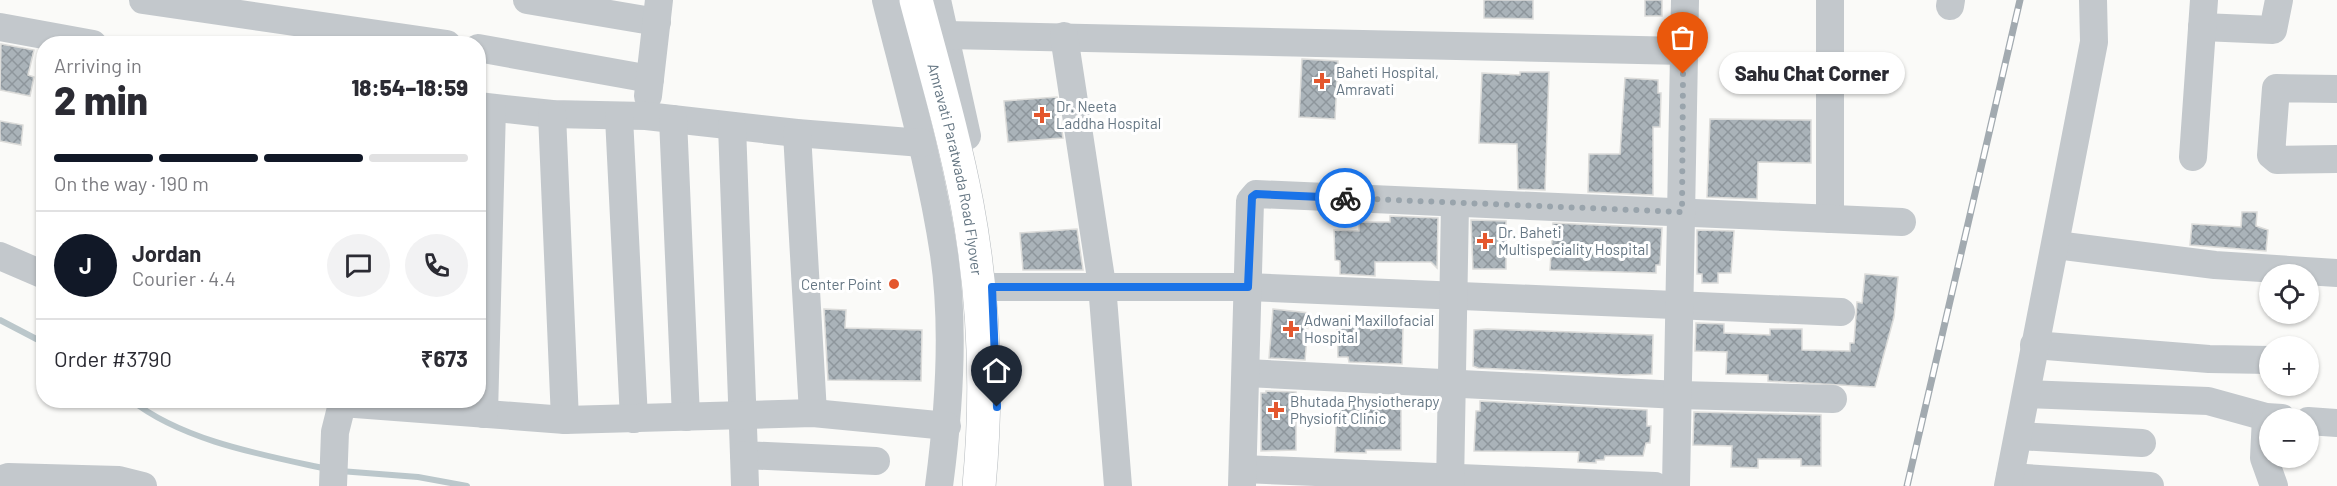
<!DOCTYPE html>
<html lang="en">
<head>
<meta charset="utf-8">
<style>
  :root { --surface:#fff; --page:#f2f2f3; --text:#2b2b33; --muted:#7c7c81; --line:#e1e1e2; --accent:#111827 }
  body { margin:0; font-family:Barlow,sans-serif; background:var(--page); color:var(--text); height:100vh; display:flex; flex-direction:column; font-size:22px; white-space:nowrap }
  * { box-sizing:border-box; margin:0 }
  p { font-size:20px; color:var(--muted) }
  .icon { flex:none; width:33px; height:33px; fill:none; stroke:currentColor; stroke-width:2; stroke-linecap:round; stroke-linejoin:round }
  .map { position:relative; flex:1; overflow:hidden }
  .panel { position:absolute; left:36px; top:36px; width:450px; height:372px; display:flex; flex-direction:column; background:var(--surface); border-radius:24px; box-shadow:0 2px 4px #0004 }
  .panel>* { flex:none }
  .fabs { position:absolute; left:2259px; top:264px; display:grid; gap:12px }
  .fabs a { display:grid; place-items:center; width:60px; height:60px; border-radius:50%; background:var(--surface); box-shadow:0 2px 4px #0004; font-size:30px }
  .pin { position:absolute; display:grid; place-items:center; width:51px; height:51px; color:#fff; margin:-62px -26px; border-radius:50% 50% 50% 0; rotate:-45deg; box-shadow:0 0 6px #0007 }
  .pin .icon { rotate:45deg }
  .courier { position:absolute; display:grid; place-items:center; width:60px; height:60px; margin:-30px; border:4px solid #1a73e8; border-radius:50%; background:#fff; color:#222; box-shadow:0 2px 8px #0007 }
  .bubble { position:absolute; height:42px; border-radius:21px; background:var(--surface); box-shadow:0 2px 4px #0004; font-size:20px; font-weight:800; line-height:42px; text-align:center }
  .summary em { font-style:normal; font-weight:800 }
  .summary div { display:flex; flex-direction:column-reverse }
  .summary { display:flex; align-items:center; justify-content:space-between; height:102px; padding:0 18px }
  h1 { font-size:39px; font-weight:800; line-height:45px }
  .bar { display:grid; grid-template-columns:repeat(4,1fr); gap:9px 6px; align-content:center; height:72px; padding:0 18px }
  .bar i { height:8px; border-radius:4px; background:var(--line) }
  .bar .current { background:var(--accent) }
  .bar p { grid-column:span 4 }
  .line { display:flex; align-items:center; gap:15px; padding:0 18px; border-top:2px solid var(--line) }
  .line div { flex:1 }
  .round { display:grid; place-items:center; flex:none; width:63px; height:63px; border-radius:32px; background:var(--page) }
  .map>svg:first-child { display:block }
</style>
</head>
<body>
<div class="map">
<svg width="2337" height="486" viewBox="0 0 2337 486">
  <defs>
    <pattern id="building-cross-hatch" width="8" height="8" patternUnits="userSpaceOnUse" patternTransform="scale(1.5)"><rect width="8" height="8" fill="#aab3b9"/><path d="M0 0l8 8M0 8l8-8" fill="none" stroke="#8e969c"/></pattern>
  </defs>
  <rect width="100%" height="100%" fill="#fafaf8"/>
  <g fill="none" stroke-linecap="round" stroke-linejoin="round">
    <g stroke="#bbc7cb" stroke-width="6">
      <path d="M0,320L44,343"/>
      <path d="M131,400C183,441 263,455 327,469"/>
      <path d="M340,471L418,477L467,486"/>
    </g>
  </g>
  <g fill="url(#building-cross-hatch)" stroke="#dcdcda" stroke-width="1.5">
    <path d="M1484,0H1533V19L1484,18Z"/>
    <rect x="1645" y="0" width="17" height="16"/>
    <path d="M1,44L34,50L28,75L34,77L30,96L0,90Z"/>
    <path d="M1302,59L1338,61L1335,119L1299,117Z"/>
    <path d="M1520,72H1549L1545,190L1518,189L1517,144L1479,143L1482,73L1520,75Z"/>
    <path d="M1625,78L1658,80V93H1661L1660,127H1653V195L1588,192L1589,154H1620Z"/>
    <path d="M1057,97L1063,138L1008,142L1004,101Z"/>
    <path d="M1710,119L1811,120V163L1758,162L1757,199L1707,197Z"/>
    <path d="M0,121L23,125L21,145L0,141Z"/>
    <path d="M2242,212H2257L2256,226L2268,230L2266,251L2190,245L2192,224L2241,227Z"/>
    <path d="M1390,216L1438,218L1437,268L1431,262H1375V276L1340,274V261L1335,260L1334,230L1359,231V222H1390Z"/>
    <path d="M1471,220L1506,221V269H1473Z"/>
    <path d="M1553,223L1662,228L1660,265H1656V273L1550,270Z"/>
    <path d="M1077,229L1083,270H1023L1020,233Z"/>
    <path d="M1697,230L1734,231L1731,273H1718V283H1702V274H1697Z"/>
    <path d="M1865,274L1898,277L1894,317L1875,387L1768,381V375L1726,374L1727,352L1695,351L1696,323L1724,324V333L1770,335V329H1802V350L1850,351V343H1854L1857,302L1862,303Z"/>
    <path d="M824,309L846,310L845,328L922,330L921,381L828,380Z"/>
    <path d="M1273,309L1309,313L1305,360L1269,358Z"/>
    <path d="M1337,324H1370L1371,330L1392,324L1403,326L1402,364L1349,362L1348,357H1338Z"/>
    <path d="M1487,329L1653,335L1652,374L1626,375L1478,368L1473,366L1474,330Z"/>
    <path d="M1266,391L1296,392V450L1261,451V393H1266Z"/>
    <path d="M1337,399L1366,400L1365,408H1401V450H1366V453L1335,452Z"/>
    <path d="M1480,401L1647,410V426H1651L1650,443H1646L1643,456H1605L1604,460H1596V463L1578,462L1579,452L1474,451L1476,411H1480Z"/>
    <path d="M1694,412L1821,415V466H1801V459H1758V468L1731,467L1732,446L1693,445Z"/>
  </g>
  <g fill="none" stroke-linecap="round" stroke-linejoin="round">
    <g stroke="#b5babe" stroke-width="34">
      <g id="major">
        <path id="s1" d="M916,0C934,68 954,135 967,204C984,296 988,392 979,486"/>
      </g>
    </g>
    <g stroke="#c3c8cc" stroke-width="28">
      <path d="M143,0L447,44"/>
      <path d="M527,0L657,22"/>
      <path d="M886,0C907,84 931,168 944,254C955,329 949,411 939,486"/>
      <path d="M937,0L967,136"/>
      <path d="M1830,0V219"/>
      <path d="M1950,6L1951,0"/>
      <path d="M0,27L93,44"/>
      <path d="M2202,27L2273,30L2279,0"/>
      <path d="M946,35L1684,51"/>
      <path d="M1064,36L1102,285L1118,486"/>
      <path d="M478,48L650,79"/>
      <path d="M2337,89L2276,88L2271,155L2277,160L2337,159"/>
      <path d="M648,96L659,0"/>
      <path d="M478,106L552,114L646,116L797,133L922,143"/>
      <path d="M552,114L565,420"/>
      <path d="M619,117L634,419"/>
      <path d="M673,119L686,417"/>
      <path d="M732,126L744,455L876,461"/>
      <path d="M797,133L813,413"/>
      <path d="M2193,157L2204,0"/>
      <path d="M2056,245L2215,265L2337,273"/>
      <path d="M0,256L44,275"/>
      <path d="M992,287H1248L1841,312"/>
      <path d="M2034,345L2209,359L2270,360"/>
      <path d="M1246,373L1679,395L1833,399"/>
      <path d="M2028,394L2208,401L2266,417L2282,418"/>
      <path d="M342,403L565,420L813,413L947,426"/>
      <path d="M484,414L492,108"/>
      <path d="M2266,417L2264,458L2274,486"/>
      <path d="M2308,421L2337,423"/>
      <path d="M2019,436L2142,443"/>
      <path d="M744,455L745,486"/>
      <path d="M1243,469L1655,486"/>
      <path d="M2010,477L2150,486"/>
      <path d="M0,480L8,477L119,480L143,486"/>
      <path d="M333,486L335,432L343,400"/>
      <path d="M1242,486L1250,201L1256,194L1902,222"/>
      <path d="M1450,486L1455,204"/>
      <path d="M1676,486L1685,0"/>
      <path d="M2008,486L2094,42L2093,0"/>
    </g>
    <use href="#major" stroke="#fff" stroke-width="33"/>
    <g stroke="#a2aab0" stroke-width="7">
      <path id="rail" d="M1907,486L2020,0"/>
    </g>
    <use href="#rail" stroke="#fff" stroke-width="4.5" stroke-dasharray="14" stroke-linecap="butt"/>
  </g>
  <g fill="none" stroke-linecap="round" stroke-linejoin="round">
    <path stroke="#99a4ac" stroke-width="6" stroke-dasharray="0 10.8" d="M1345,198L1682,212L1683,74"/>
    <path stroke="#1a73e8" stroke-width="8" d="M997,407L992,287H1248L1252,197L1256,194L1345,198"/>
  </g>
  <g fill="#e4572e" stroke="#fff" stroke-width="2">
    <path d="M1319 72h6v6h6v6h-6v6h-6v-6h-6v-6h6z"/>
    <path d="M1039 106h6v6h6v6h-6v6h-6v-6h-6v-6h6z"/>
    <path d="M1482 232h6v6h6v6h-6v6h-6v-6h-6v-6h6z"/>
    <circle cx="894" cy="284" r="6"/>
    <path d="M1288 320h6v6h6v6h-6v6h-6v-6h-6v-6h6z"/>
    <path d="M1273 401h6v6h6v6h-6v6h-6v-6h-6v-6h6z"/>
  </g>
  <g text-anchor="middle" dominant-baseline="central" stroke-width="6" stroke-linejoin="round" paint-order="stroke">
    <g font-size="15" fill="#657683" stroke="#fff" text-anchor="start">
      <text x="1336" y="72">Baheti Hospital,<tspan x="1336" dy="17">Amravati</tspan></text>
      <text x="1056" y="106">Dr. Neeta<tspan x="1056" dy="17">Laddha Hospital</tspan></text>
      <text x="1498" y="232">Dr. Baheti<tspan x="1498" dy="17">Multispeciality Hospital</tspan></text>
      <text x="882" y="284" text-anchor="end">Center Point</text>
      <text x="1304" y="320">Adwani Maxillofacial<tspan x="1304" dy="17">Hospital</tspan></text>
      <text x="1290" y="401">Bhutada Physiotherapy<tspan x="1290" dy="17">Physiofit Clinic</tspan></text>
    </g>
    <g font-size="15" fill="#657683" stroke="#fff">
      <text stroke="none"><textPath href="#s1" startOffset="174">Amravati Paratwada Road Flyover</textPath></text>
    </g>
  </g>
</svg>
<div class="fabs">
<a><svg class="icon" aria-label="locate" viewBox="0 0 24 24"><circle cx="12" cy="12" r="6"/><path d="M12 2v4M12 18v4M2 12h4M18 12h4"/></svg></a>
<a>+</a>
<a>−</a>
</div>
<div class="pin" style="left:1683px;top:74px;background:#ea580c"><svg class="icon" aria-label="bag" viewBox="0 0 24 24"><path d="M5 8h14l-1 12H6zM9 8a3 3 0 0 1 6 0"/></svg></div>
<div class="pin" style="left:997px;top:407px;background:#1f2937"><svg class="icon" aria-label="home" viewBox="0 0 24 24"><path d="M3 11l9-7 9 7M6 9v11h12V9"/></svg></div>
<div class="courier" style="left:1345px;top:198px"><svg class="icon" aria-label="bike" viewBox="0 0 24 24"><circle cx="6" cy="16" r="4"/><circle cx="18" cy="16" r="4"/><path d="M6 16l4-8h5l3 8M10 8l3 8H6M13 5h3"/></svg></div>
<div class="bubble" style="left:1719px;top:52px;width:186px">Sahu Chat Corner</div>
<section class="panel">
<div class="summary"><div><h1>2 min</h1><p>Arriving in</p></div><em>18:54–18:59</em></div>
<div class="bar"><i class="current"></i><i class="current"></i><i class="current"></i><i></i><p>On the way · 190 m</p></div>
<div class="line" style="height:108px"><b class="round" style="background:var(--accent);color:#fff">J</b><div><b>Jordan</b><p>Courier · 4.4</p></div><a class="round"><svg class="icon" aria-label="chat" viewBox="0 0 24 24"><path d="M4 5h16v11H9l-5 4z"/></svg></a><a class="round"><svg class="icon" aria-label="phone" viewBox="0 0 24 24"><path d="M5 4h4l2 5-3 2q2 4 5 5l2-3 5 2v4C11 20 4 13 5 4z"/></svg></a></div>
<div class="line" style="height:78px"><div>Order #3790</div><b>₹673</b></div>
</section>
</div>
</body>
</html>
